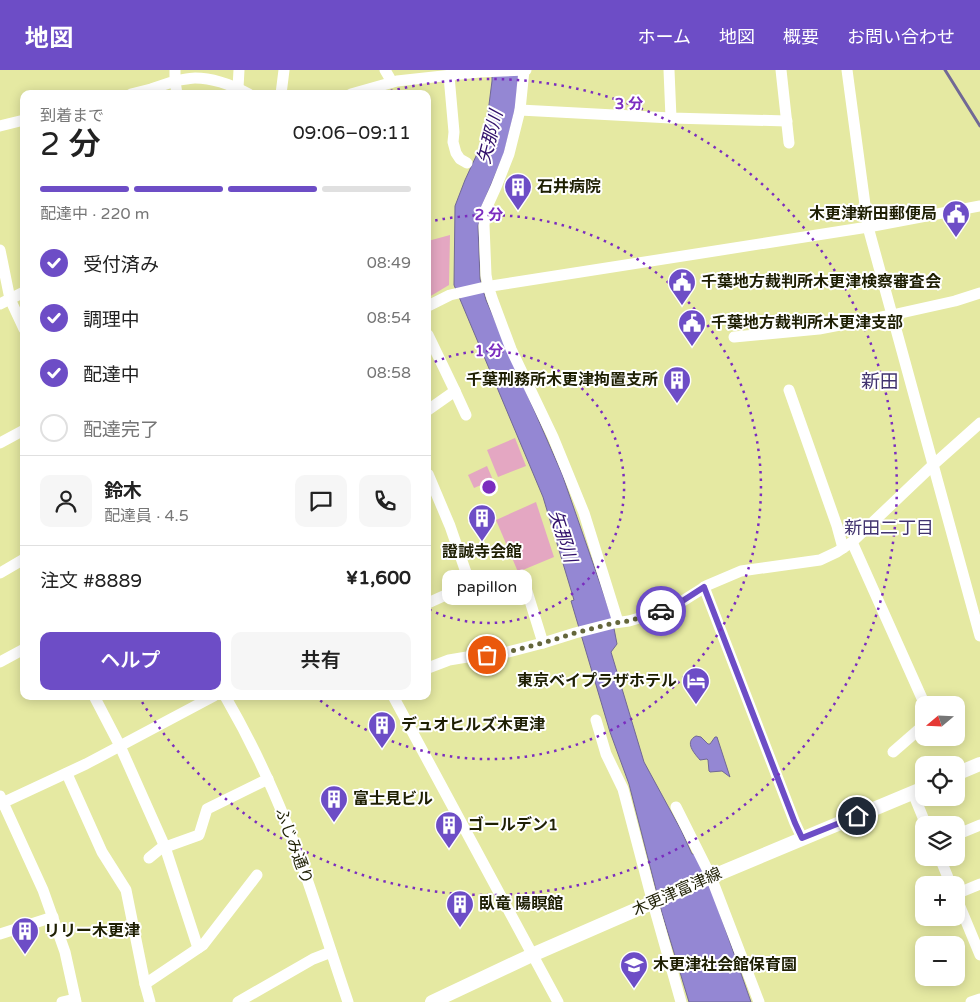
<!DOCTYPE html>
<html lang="ja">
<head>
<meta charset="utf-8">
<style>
  :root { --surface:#fff; --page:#f6f6f6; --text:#222; --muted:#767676; --line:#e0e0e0; --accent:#6d4dc6 }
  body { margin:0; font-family:"Varela Round","Noto Sans JP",sans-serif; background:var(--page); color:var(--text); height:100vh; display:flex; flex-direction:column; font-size:19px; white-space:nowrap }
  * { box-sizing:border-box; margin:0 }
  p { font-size:16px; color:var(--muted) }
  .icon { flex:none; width:28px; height:28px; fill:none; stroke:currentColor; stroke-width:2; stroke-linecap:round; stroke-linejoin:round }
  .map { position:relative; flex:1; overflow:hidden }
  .panel { position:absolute; left:20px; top:20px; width:411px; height:610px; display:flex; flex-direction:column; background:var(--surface); border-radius:10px; box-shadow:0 2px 12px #0003 }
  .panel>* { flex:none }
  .needle { width:32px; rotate:251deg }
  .tools { position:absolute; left:915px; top:626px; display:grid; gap:10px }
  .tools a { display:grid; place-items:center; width:50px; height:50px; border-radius:10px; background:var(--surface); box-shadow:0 2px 12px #0003; font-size:25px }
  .pin { position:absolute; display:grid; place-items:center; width:42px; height:42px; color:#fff; margin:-21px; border:2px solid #fff; border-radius:50%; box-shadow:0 1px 5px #0007 }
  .courier { position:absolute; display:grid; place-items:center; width:50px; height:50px; margin:-25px; border:4px solid #6d4dc6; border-radius:50%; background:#fff; color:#222; box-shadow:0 1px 6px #0007 }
  .bubble { position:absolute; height:35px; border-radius:10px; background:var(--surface); box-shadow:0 2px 12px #0003; font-size:16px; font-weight:600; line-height:35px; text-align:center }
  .headline em { font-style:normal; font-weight:600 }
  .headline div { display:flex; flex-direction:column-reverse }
  .headline { display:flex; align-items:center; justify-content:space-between; height:85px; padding:0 20px }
  h1 { font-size:32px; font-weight:600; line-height:38px }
  .bar { display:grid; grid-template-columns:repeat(4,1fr); gap:8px 5px; align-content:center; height:60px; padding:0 20px }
  .bar i { height:6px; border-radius:4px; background:var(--line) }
  .bar .current { background:var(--accent) }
  .bar p { grid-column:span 4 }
  .line { display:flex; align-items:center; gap:12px; padding:0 20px; border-top:1px solid var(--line) }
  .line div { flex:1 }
  .round { display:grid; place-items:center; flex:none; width:52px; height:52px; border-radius:10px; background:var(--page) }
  ol { padding:0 20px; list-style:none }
  li { display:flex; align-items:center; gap:15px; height:55px }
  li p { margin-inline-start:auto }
  li .icon { padding:5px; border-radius:50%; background:var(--accent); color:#fff; stroke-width:4 }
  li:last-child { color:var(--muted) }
  li i { width:28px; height:28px; border:2px solid var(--line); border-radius:50% }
  .cta { display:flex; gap:10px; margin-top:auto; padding:10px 20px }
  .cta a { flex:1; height:58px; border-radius:10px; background:var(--accent); color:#fff; font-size:20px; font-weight:600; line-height:58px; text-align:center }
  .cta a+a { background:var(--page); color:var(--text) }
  header { display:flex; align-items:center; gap:30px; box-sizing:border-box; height:70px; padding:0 25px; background:var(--accent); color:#fff }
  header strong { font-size:24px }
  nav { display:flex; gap:28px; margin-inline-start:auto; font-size:18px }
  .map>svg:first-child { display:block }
</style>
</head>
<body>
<header>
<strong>地図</strong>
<nav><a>ホーム</a><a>地図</a><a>概要</a><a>お問い合わせ</a></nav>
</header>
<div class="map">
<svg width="980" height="932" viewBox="0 0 980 932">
  <rect width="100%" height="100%" fill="#e5e9a2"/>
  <g fill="#e4a7c2">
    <path d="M450,165L449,215L429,227L428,222V171Z"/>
    <path d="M515,368L526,396L498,407L487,380Z"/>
    <path d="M487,396L493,410L474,418L468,405Z"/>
    <path d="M536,432L554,487L518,502L496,450Z"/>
  </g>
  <g fill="#9487d3" stroke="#716895">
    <path d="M492,0H519L516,36L504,84L482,136L478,156L480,209L486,230L562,404L612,548L617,574L611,582L644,692L681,760L692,784H695L713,824L751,932H689L662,843L629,714L610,662L571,531L574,530L543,427L454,215L455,136L465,110L477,84L486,58L492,11Z"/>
    <path d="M696,666L701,667L708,674H710L715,667H717L730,707L722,701L710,702L709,701L708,690L707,689L700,690C694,683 684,672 696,666Z"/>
  </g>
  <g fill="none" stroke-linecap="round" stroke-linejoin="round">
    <path stroke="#716895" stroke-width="3" d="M945,0L980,56"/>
    <g stroke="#fff" stroke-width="11">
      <path d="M385,0L392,12"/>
      <path d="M524,0L520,40L509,84L496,117L486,139L484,155L486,205L488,216L493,231L511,279L553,367L584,443L618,552"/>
      <path d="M669,0L671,48"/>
      <path d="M781,0L789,73"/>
      <path d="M847,0L868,157L980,566"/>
      <path d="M449,6L454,62L453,72L456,83L460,89L467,93"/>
      <path d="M238,18L239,0"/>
      <path d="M131,24L151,19L175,11V0"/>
      <path d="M177,24L175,11C182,10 189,8 195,8C214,8 232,15 249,24"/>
      <path d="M281,24L284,0"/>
      <path d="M351,24L397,11L479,2L526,0"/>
      <path d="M520,40L671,48L787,51"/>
      <path d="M0,56L24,50"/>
      <path d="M0,180L10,229L24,259"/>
      <path d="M0,234L24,222"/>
      <path d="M428,236L450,225L485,217L868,157L980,136"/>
      <path d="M428,265L455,321L428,340"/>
      <path d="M734,267L819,259L892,245L955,231L980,223"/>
      <path d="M789,320L837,456L843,478"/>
      <path d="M455,321L466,345"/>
      <path d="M0,373L24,360"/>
      <path d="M428,404L450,456L470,514L428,533"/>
      <path d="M852,472L925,635"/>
      <path d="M0,503L24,489"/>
      <path d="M470,514L474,518L522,505L543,573"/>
      <path d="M704,517L795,753L802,768"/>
      <path d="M0,592L24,579"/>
      <path d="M428,598L449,590L473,586L500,584L543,573L575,563L614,553L629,551L670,539L708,515L741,501L820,490L837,482L852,472L933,395L980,353"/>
      <path d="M94,626L120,676L165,777L198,878"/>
      <path d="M225,626C243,657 259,689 273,721C303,789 324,862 348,932"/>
      <path d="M393,626L558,932"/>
      <path d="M596,650L606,684L623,719L653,833L681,932"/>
      <path d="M893,682L924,655"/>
      <path d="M67,704L102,782L126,820L145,914L150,932"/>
      <path d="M913,723L926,755"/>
      <path d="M0,726L43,820L65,882L76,932"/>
      <path d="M0,734L86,694L214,626"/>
      <path d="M676,737L711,807L759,932"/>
      <path d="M956,765L980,755"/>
      <path d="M149,788L160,779L199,765L207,739L268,709"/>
      <path d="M940,788L951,815"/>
      <path d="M956,824L980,814"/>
      <path d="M956,827L980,885"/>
      <path d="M0,864L53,847"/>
      <path d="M145,914L203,875L257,805"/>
      <path d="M62,932L75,929"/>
      <path d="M238,932L313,889L331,882"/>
      <path d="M971,932L980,929"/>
    </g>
    <g stroke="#fff" stroke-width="14">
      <path d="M956,704L980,694"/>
      <path d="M432,932L532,885L711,807L924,718"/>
    </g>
  </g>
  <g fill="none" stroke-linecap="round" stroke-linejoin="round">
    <path stroke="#64663b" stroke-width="5" stroke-dasharray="0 9" d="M487,585L500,584L543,573L575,563L614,553L629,551L661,541"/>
    <path stroke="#6d4dc6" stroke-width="6" d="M661,541L670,539L704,517L795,753L802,768L857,746"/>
  </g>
  <g fill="none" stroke="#7b2cbf" stroke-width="2.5" stroke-dasharray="2.5 5">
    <path d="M428 295A136 136 0 1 1 428 539"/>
    <path d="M428 152A272 272 0 1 1 316 627"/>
    <path d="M383 23A408 408 0 1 1 139 627"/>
  </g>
  <defs>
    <g id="building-pin" transform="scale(1.4375)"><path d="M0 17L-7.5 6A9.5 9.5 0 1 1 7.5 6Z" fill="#6d4dc6" stroke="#fff"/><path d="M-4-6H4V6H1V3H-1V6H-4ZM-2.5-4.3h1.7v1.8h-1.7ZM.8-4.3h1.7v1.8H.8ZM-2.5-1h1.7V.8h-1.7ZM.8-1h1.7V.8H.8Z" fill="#fff"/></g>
    <g id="civic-pin" transform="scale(1.4375)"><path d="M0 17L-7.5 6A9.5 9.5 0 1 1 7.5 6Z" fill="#6d4dc6" stroke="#fff"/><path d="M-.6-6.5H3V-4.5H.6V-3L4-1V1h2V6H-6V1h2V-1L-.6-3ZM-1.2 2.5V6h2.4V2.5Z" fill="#fff"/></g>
    <g id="hotel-pin" transform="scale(1.4375)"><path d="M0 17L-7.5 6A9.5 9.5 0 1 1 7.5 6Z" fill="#6d4dc6" stroke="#fff"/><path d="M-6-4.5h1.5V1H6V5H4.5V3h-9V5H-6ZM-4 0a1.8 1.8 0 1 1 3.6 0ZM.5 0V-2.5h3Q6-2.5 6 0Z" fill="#fff"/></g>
    <g id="school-pin" transform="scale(1.4375)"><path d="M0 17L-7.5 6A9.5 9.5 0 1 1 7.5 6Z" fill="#6d4dc6" stroke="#fff"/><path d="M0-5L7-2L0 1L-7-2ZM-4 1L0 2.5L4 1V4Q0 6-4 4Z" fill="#fff"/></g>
  </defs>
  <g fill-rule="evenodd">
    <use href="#building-pin" x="518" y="117"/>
    <use href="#civic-pin" x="956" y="144"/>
    <use href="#civic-pin" x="682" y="212"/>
    <use href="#civic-pin" x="692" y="253"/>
    <use href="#building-pin" x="677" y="310"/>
    <use href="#building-pin" x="482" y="448"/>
    <use href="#hotel-pin" x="696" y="611"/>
    <use href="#building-pin" x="382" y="655"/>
    <use href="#building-pin" x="334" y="729"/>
    <use href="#building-pin" x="449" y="755"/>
    <use href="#building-pin" x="460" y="834"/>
    <use href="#building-pin" x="25" y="861"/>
    <use href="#school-pin" x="634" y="895"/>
  </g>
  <g text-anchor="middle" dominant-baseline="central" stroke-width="4" stroke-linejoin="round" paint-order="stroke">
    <g font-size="16" font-weight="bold" fill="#1e1f03" stroke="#fff" text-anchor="start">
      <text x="537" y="117">石井病院</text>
      <text x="937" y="144" text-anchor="end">木更津新田郵便局</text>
      <text x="701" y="212">千葉地方裁判所木更津検察審査会</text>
      <text x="711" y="253">千葉地方裁判所木更津支部</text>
      <text x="658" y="310" text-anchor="end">千葉刑務所木更津拘置支所</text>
      <text x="482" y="482" text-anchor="middle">證誠寺会館</text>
      <text x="677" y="611" text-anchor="end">東京ベイプラザホテル</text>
      <text x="401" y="655">デュオヒルズ木更津</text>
      <text x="353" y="729">富士見ビル</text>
      <text x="468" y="755">ゴールデン1</text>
      <text x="479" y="834">臥竜 陽瞑館</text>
      <text x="44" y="861">リリー木更津</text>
      <text x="653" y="895">木更津社会館保育園</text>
    </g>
    <g font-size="16" fill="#1e1f03" stroke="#fff">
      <text transform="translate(294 776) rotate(70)">ふじみ通り</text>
      <text transform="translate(677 822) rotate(-24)">木更津富津線</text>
    </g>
    <g font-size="18" font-style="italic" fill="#300f6a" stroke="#fff">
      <text transform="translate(490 67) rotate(-76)">矢那川</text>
      <text transform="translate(563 466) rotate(72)">矢那川</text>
    </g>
    <g font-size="18" fill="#41336f" stroke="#fff">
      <text x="889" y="458">新田二丁目</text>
    </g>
    <g font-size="19" fill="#41336f" stroke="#fff">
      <text x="880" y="312">新田</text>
    </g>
  </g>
  <circle cx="489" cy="417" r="8" fill="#7b2cbf" stroke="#fff" stroke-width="2.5"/>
  <g font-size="15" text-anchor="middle" font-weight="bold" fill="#7b2cbf" stroke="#fff" stroke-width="4" stroke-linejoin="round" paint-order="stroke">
    <text x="629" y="39">3 分</text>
    <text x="489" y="150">2 分</text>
    <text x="489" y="286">1 分</text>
  </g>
</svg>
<div class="tools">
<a><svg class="needle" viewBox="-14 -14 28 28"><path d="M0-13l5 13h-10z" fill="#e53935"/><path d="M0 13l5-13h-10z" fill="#767676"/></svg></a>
<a><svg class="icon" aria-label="locate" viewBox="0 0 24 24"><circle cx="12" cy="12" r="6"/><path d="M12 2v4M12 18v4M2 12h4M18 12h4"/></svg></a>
<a><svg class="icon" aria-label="layers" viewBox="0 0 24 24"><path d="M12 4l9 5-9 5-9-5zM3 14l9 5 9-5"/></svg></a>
<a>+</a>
<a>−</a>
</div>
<div class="pin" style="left:487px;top:585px;background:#ea580c"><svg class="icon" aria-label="bag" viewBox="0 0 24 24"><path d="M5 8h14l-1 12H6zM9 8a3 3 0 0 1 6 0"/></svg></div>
<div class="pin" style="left:857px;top:746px;background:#1f2937"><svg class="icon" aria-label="home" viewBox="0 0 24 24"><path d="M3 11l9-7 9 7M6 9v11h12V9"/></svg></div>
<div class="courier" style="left:661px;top:541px"><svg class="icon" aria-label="car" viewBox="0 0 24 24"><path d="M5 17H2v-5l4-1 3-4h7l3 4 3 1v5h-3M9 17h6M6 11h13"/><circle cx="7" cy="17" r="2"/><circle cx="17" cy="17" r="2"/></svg></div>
<div class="bubble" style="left:442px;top:500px;width:90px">papillon</div>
<section class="panel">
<div class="headline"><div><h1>2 分</h1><p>到着まで</p></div><em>09:06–09:11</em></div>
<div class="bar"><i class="current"></i><i class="current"></i><i class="current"></i><i></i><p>配達中 · 220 m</p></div>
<ol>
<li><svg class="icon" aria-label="check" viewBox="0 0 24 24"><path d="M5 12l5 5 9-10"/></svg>受付済み<p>08:49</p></li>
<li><svg class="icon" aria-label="check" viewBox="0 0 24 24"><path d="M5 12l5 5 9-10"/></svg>調理中<p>08:54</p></li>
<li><svg class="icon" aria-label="check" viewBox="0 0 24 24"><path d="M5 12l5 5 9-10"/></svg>配達中<p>08:58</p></li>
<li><i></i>配達完了</li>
</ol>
<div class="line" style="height:90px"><a class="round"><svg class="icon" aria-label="person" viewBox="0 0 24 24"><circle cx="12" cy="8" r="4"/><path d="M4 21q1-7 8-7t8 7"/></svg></a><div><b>鈴木</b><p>配達員 · 4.5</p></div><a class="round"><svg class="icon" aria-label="chat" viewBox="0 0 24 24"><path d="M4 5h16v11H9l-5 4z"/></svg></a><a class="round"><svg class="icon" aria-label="phone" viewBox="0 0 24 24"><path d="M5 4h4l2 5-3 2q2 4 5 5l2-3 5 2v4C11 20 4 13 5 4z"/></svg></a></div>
<div class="line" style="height:65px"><div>注文 #8889</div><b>¥1,600</b></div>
<div class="cta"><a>ヘルプ</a><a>共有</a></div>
</section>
</div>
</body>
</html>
